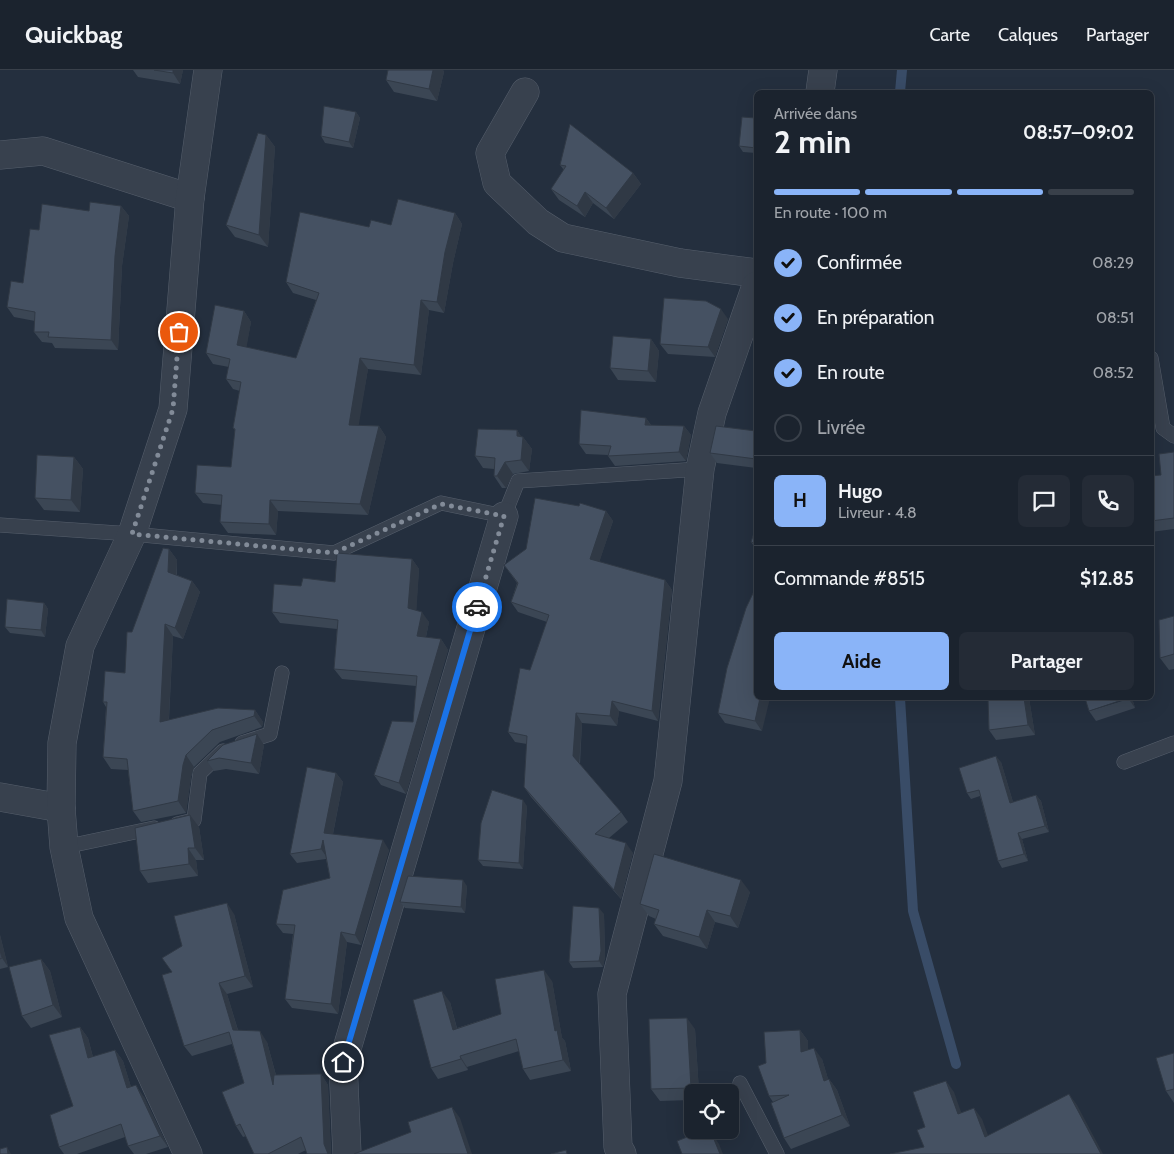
<!DOCTYPE html>
<html lang="fr">
<head>
<meta charset="utf-8">
<style>
  :root { --surface:#1b232e; --page:#242b36; --text:#f1f3f6; --muted:#a0a4aa; --line:#39404a; --accent:#8ab4f8 }
  body { margin:0; font-family:Cabin,sans-serif; background:var(--page); color:var(--text); height:100vh; display:flex; flex-direction:column; font-size:19px; white-space:nowrap }
  * { box-sizing:border-box; margin:0 }
  p { font-size:16px; color:var(--muted) }
  .icon { flex:none; width:28px; height:28px; fill:none; stroke:currentColor; stroke-width:2; stroke-linecap:round; stroke-linejoin:round }
  .map { position:relative; flex:1; overflow:hidden }
  .side { position:absolute; left:754px; top:20px; width:400px; height:610px; display:flex; flex-direction:column; background:var(--surface); border-radius:8px; box-shadow:0 5px 20px #0002,0 0 0 1px var(--line) }
  .side>* { flex:none }
  .controls { position:absolute; left:684px; top:1014px; display:grid; gap:10px }
  .controls a { display:grid; place-items:center; width:55px; height:55px; border-radius:8px; background:var(--surface); box-shadow:0 5px 20px #0002,0 0 0 1px var(--line); font-size:25px }
  .pin { position:absolute; display:grid; place-items:center; width:42px; height:42px; color:#fff; margin:-21px; border:2px solid #fff; border-radius:50%; box-shadow:0 1px 5px #0007 }
  .courier { position:absolute; display:grid; place-items:center; width:50px; height:50px; margin:-25px; border:4px solid #1a73e8; border-radius:50%; background:#fff; color:#222; box-shadow:0 1px 6px #0007 }
  .overview em { font-style:normal; font-weight:700 }
  .overview div { display:flex; flex-direction:column-reverse }
  .overview { display:flex; align-items:center; justify-content:space-between; height:85px; padding:0 20px }
  h1 { font-size:32px; font-weight:700; line-height:38px }
  .bar { display:grid; grid-template-columns:repeat(4,1fr); gap:8px 5px; align-content:center; height:60px; padding:0 20px }
  .bar i { height:6px; border-radius:4px; background:var(--line) }
  .bar .selected { background:var(--accent) }
  .bar p { grid-column:span 4 }
  .line { display:flex; align-items:center; gap:12px; padding:0 20px; border-top:1px solid var(--line) }
  .line div { flex:1 }
  .round { display:grid; place-items:center; flex:none; width:52px; height:52px; border-radius:8px; background:var(--page) }
  ol { padding:0 20px; list-style:none }
  li { display:flex; align-items:center; gap:15px; height:55px }
  li p { margin-inline-start:auto }
  li .icon { padding:5px; border-radius:50%; background:var(--accent); color:#111; stroke-width:4 }
  li:last-child { color:var(--muted) }
  li i { width:28px; height:28px; border:2px solid var(--line); border-radius:50% }
  .button { display:flex; gap:10px; margin-top:auto; padding:10px 20px }
  .button a { flex:1; height:58px; border-radius:8px; background:var(--accent); color:#111; font-size:20px; font-weight:700; line-height:58px; text-align:center }
  .button a+a { background:var(--page); color:var(--text) }
  header { display:flex; align-items:center; gap:30px; box-sizing:border-box; height:70px; padding:0 25px; background:var(--surface); border-bottom:1px solid var(--line) }
  header strong { font-size:24px }
  nav { display:flex; gap:28px; margin-inline-start:auto; font-size:18px }
  .map>svg:first-child { display:block }
</style>
</head>
<body>
<header>
<strong>Quickbag</strong>
<nav><a>Carte</a><a>Calques</a><a>Partager</a></nav>
</header>
<div class="map">
<svg width="1174" height="1084" viewBox="0 0 1174 1084">
  <rect width="100%" height="100%" fill="#242f3e"/>
  <g fill="none" stroke-linecap="round" stroke-linejoin="round">
    <g stroke="#394c67" stroke-width="10">
      <path d="M900,22L902,0"/>
      <path d="M900,628L913,841L956,994"/>
    </g>
    <g stroke="#565f6c" stroke-width="15">
      <g id="service">
        <path d="M1151,288L1163,358L1174,366"/>
        <path d="M0,455L132,464L334,483L441,433L504,446L518,411L700,399"/>
        <path d="M242,673L270,664L282,603"/>
        <path d="M1124,692L1174,673"/>
        <path d="M177,754L194,750L200,703L223,681"/>
        <path d="M64,777L154,758"/>
        <path d="M740,1013L777,1084"/>
      </g>
    </g>
    <g stroke="#565f6c" stroke-width="29">
      <g id="minor">
        <path d="M525,22L490,83L497,113L538,152L563,168L680,193L756,203"/>
        <path d="M820,22L823,0"/>
        <path d="M0,85L43,81L190,128"/>
        <path d="M0,727L61,738"/>
        <path d="M188,1084L79,848L64,777L61,738L62,673L80,576L132,464L173,339L190,128L208,0"/>
        <path d="M347,1084L343,992L504,446"/>
        <path d="M622,1084L618,1077L612,924L668,711L700,399L712,343L756,216"/>
      </g>
    </g>
    <use href="#service" stroke="#38414e" stroke-width="14"/>
    <use href="#minor" stroke="#38414e" stroke-width="28"/>
  </g>
  <g fill="#3b4654">
    <path d="M133,0H183L180,14L138,7Z"/>
    <path d="M388,0H443L444,2L437,31L394,22L386,10Z"/>
    <path d="M356,42L360,48L353,78L325,73L321,66Z"/>
    <path d="M756,48V83L743,82L739,76Z"/>
    <path d="M266,65L275,77L268,177L235,167L226,155Z"/>
    <path d="M560,95L633,103L641,114L614,149L593,133L585,147L559,130L551,119L564,100Z"/>
    <path d="M121,136L129,146L122,196L118,280L55,278L52,273L42,272L34,262L35,251L14,247L7,237L23,213L39,160L89,141Z"/>
    <path d="M455,143L462,154L453,193L444,243L429,240L421,305L368,299L358,355L379,356L386,367L368,445L278,441L276,465L228,463L220,452L222,435L203,433L195,423L231,397L235,360L233,358L240,321L233,319L226,309L229,297L213,294L206,283L244,241L251,252L246,277L296,288L316,230L293,223L286,212L369,157L391,155Z"/>
    <path d="M728,249L715,287L668,284L660,274Z"/>
    <path d="M651,269L659,281L656,312L618,310L610,298Z"/>
    <path d="M646,348L651,355L684,356L691,365L686,391L615,396L608,386V385L586,384L579,374Z"/>
    <path d="M517,360L521,367H523L532,379L529,401L513,404L506,418H502L494,406V399L483,398L475,386Z"/>
    <path d="M756,361V398L717,393L710,383Z"/>
    <path d="M1174,382V459L1151,462V406L1161,405Z"/>
    <path d="M74,387L83,399L80,442L44,440L35,428Z"/>
    <path d="M606,441L613,451L599,492L665,510L672,520L658,651L619,641L617,656L582,653L580,694L621,742L628,752L609,768L633,783L621,829L531,727L524,717L527,674L515,672L508,662L547,552L518,542L511,532L517,513L504,495Z"/>
    <path d="M751,472L756,474V479Z"/>
    <path d="M169,479L177,490V505L192,511L200,522L183,569L173,566L169,650L255,640L263,652L262,657L220,672L194,697L191,707L186,743L141,752L133,741L128,700L111,699L103,687L106,637L103,632L125,603L132,562Z"/>
    <path d="M412,489L419,499L416,540L429,552L426,567L441,569L448,580L406,724L381,715L374,705L413,652L416,616L342,609L334,599L337,559L280,553L272,542L335,512Z"/>
    <path d="M44,533L48,539L45,567L10,563L5,557Z"/>
    <path d="M1174,546V599L1169,600L1160,588Z"/>
    <path d="M727,598L762,661L725,653L718,643Z"/>
    <path d="M988,628H1029L1035,665L996,670L989,660Z"/>
    <path d="M1132,628L1135,638L1096,651L1089,641Z"/>
    <path d="M264,675L259,704L226,699L214,701L207,691Z"/>
    <path d="M1001,692L1013,732L1036,725L1041,731L1049,762L1022,769L1028,791L1002,798L998,791L980,726L971,729L967,723Z"/>
    <path d="M336,703L343,712L333,764L389,780L361,875L347,872L338,944L292,938L285,929L293,864L283,863L276,854L330,808L326,789L297,793L290,784Z"/>
    <path d="M527,736L523,799L483,796L478,790Z"/>
    <path d="M199,757L204,790H196L198,806L148,813L140,801Z"/>
    <path d="M467,816L465,843L405,838L400,832Z"/>
    <path d="M750,822L738,858L715,852L707,879L663,866L654,854L656,849L649,846L640,834Z"/>
    <path d="M234,844L253,917L227,924L238,960L267,972L276,1005L321,1004L328,1015L331,1084H307L306,1080L298,1084H254L246,1066L243,1067L236,1056L244,1013L232,974L192,986L184,976L172,902L182,876Z"/>
    <path d="M604,844L605,887L603,897L573,898L569,892Z"/>
    <path d="M0,865L8,897L0,899Z"/>
    <path d="M41,889L50,901L62,947L31,958L22,946Z"/>
    <path d="M552,911L562,968L565,971L571,1001L530,1010L523,999L519,981L467,997L468,1000L438,1009L431,998L450,932L457,958L501,944Z"/>
    <path d="M80,957L88,968L93,987L115,980L123,991L131,1017L144,1027L168,1077L146,1084H134L128,1076L125,1067L77,1084H64L59,1077L73,1036Z"/>
    <path d="M695,959L699,1022H692V1030L660,1031L651,1019Z"/>
    <path d="M800,960L808,971V980L822,989L828,1009H829L837,1020L850,1056L791,1079L784,1068L773,1032L769,1026L766,993Z"/>
    <path d="M1174,983V1033L1166,1021Z"/>
  </g>
  <g fill="#303945">
    <path d="M173,0H183L180,14L173,3Z"/>
    <path d="M433,0H443L444,2L437,31L429,19Z"/>
    <path d="M356,42L360,48L353,78L349,72Z"/>
    <path d="M266,65L275,77L268,177L259,165Z"/>
    <path d="M633,103L641,114L614,149L606,138Z"/>
    <path d="M585,122L593,133L585,147L577,136Z"/>
    <path d="M121,136L129,146L122,196L118,280L111,270L115,186Z"/>
    <path d="M455,143L462,154L453,193L444,243L437,232L445,182Z"/>
    <path d="M421,230L429,240L421,305L414,295Z"/>
    <path d="M721,239L728,249L715,287L708,277Z"/>
    <path d="M244,241L251,252L245,286L237,275Z"/>
    <path d="M651,269L659,281L656,312L648,301Z"/>
    <path d="M360,288L368,299L357,366L349,355Z"/>
    <path d="M646,348L652,357L645,355Z"/>
    <path d="M379,356L386,367L368,445L360,434Z"/>
    <path d="M684,356L691,365L686,391L679,382Z"/>
    <path d="M517,360L523,369V367L532,379L529,401L521,390L517,366Z"/>
    <path d="M74,387L83,399L80,442L71,430Z"/>
    <path d="M505,392L513,404L506,418L497,406Z"/>
    <path d="M270,430L278,441L276,465L269,454Z"/>
    <path d="M606,441L613,451L597,499L590,489Z"/>
    <path d="M169,479L177,490L176,514L168,502Z"/>
    <path d="M412,489L419,499L416,549L408,538Z"/>
    <path d="M665,510L672,520L658,651L652,641Z"/>
    <path d="M192,511L200,522L183,569L175,558Z"/>
    <path d="M44,533L48,539L45,567L41,560Z"/>
    <path d="M422,542L429,552L424,576L417,566Z"/>
    <path d="M165,554L173,566L168,663L160,652Z"/>
    <path d="M441,569L448,580L406,724L399,713Z"/>
    <path d="M760,628H770L762,661L755,651Z"/>
    <path d="M1024,628H1029L1035,665L1028,655Z"/>
    <path d="M1128,628H1132L1135,638Z"/>
    <path d="M612,631L619,641L617,656L610,646Z"/>
    <path d="M255,640L263,652L262,657L254,646Z"/>
    <path d="M576,643L582,653L579,696L573,686Z"/>
    <path d="M257,664L264,675L259,704L251,693Z"/>
    <path d="M186,685L194,697L191,707L186,743L178,731L183,695Z"/>
    <path d="M996,686L1001,692L1015,739L1010,733Z"/>
    <path d="M336,703L343,712L331,773L324,763Z"/>
    <path d="M1036,725L1041,731L1049,762L1045,756Z"/>
    <path d="M523,730L527,736L523,799L519,793Z"/>
    <path d="M190,745L199,757L204,790L195,778Z"/>
    <path d="M1018,763L1022,769L1028,791L1024,784Z"/>
    <path d="M323,770L328,789L321,779Z"/>
    <path d="M383,770L389,780L361,875L355,865Z"/>
    <path d="M626,773L633,783L621,829L614,820Z"/>
    <path d="M188,778L196,790L198,806L189,794Z"/>
    <path d="M463,810L467,816L465,843L461,837Z"/>
    <path d="M741,810L750,822L738,858L730,846Z"/>
    <path d="M227,833L234,844L253,917L245,906Z"/>
    <path d="M599,838L604,844L605,887L603,897L599,891Z"/>
    <path d="M707,840L715,852L707,879L699,867Z"/>
    <path d="M341,862L347,872L338,944L331,934Z"/>
    <path d="M0,865L8,897L2,888L0,880Z"/>
    <path d="M41,889L50,901L62,947L53,935Z"/>
    <path d="M544,900L552,911L562,968L565,971L571,1001L563,990L555,961Z"/>
    <path d="M219,913L227,924L241,971L233,960Z"/>
    <path d="M442,921L450,932L460,971L453,960Z"/>
    <path d="M687,948L695,959L699,1022H694L691,1018Z"/>
    <path d="M80,957L88,968L96,1000L88,988Z"/>
    <path d="M800,960L808,971V993L801,982Z"/>
    <path d="M260,961L267,972L281,1025L273,1015Z"/>
    <path d="M814,978L822,989L832,1022L824,1011Z"/>
    <path d="M115,980L123,991L135,1030L127,1018Z"/>
    <path d="M460,986L467,997L468,1000L461,989Z"/>
    <path d="M321,1004L328,1015L331,1084H328L324,1074Z"/>
    <path d="M829,1009L837,1020L850,1056L842,1045Z"/>
    <path d="M946,1011L954,1022L966,1056L958,1044Z"/>
    <path d="M136,1015L144,1027L168,1077L160,1066Z"/>
    <path d="M1069,1024L1077,1035L1103,1084H1101Z"/>
    <path d="M452,1037L460,1048L472,1084H468Z"/>
    <path d="M974,1038L982,1049L993,1079L985,1067Z"/>
    <path d="M711,1062L719,1074L723,1084H720Z"/>
    <path d="M7,1077L11,1084H8Z"/>
  </g>
  <g fill="#455162" stroke="#303945">
    <path d="M154,0H173V3Z"/>
    <path d="M388,0H433L429,19L386,10Z"/>
    <path d="M324,36L356,42L349,72L321,66Z"/>
    <path d="M742,47L756,48V78L739,76Z"/>
    <path d="M570,54L633,103L606,138L585,122L577,136L551,119L566,96L560,95Z"/>
    <path d="M258,63L266,65L259,165L226,155Z"/>
    <path d="M398,129L455,143L445,182L437,232L421,230L414,295L360,288L349,355L379,356L360,434L270,430L269,454L220,452L222,425L195,423L197,395L231,397L235,359L233,358L241,312L226,309L230,289L206,283L215,235L244,241L237,275L296,288L319,223L286,212L300,142L369,157L371,150L391,155Z"/>
    <path d="M90,132L121,136L115,186L111,270L48,267L49,262H34L35,242L7,237L11,211L23,213L30,159L39,160L42,134L89,141Z"/>
    <path d="M664,228L706,231L721,239L708,277L660,274Z"/>
    <path d="M613,266L651,269L648,301L610,298Z"/>
    <path d="M581,340L646,348L645,355L684,356L679,382L608,386L611,376L579,374Z"/>
    <path d="M716,356L756,361V389L710,383Z"/>
    <path d="M478,359L517,360V366L523,367L521,390L505,392L497,406H494L495,388L475,386Z"/>
    <path d="M1174,382V448L1151,451V406L1161,405L1159,384Z"/>
    <path d="M37,385L74,387L71,430L35,428Z"/>
    <path d="M535,428L579,436L580,433L606,441L590,489L665,510L652,641L612,631L610,646L576,643L573,686L621,742L595,764L626,773L614,820L524,717L527,666L508,662L520,598L530,600L549,545L511,532L518,513L504,495L526,479Z"/>
    <path d="M756,457V474L751,472Z"/>
    <path d="M163,478L169,479L168,502L192,511L175,558L165,554L160,652L218,638L255,640L254,646L212,660L186,685L183,695L178,731L133,741L127,689L103,687L107,632H103L105,601L125,603L127,562H132Z"/>
    <path d="M337,483L412,489L408,538L422,542L417,566L441,569L399,713L374,705L392,651L413,652L417,606L334,599L338,550L272,542L274,514L301,516L303,508L335,512Z"/>
    <path d="M756,517V628H760L755,651L718,643L727,598L746,538Z"/>
    <path d="M7,529L44,533L41,560L5,557Z"/>
    <path d="M1174,546V584L1160,588L1159,550Z"/>
    <path d="M988,628H1024L1028,655L989,660Z"/>
    <path d="M1085,628H1128L1089,641Z"/>
    <path d="M257,664L251,693L219,688L207,691L223,675Z"/>
    <path d="M996,686L1010,733L1036,725L1045,756L1018,763L1024,784L998,791L979,720L967,723L959,698Z"/>
    <path d="M307,697L336,703L324,763L383,770L355,865L341,862L331,934L285,929L295,855L276,854L283,820L330,808L323,770L321,779L290,784Z"/>
    <path d="M492,720L523,730L519,793L478,790L481,753Z"/>
    <path d="M190,745L195,778H188L189,794L140,801L135,758Z"/>
    <path d="M654,784L741,810L730,846L707,840L699,867L654,854L659,840L640,834Z"/>
    <path d="M408,806L463,810L461,837L400,832Z"/>
    <path d="M227,833L245,906L219,913L233,960L260,961L273,1015L274,1005L321,1004L324,1074L328,1084H307L301,1067L268,1084H254L240,1054L236,1056L222,1022L244,1013L229,962L184,976L162,905L172,902L162,888L182,876L174,846Z"/>
    <path d="M573,836L599,838L601,881L599,891L569,892Z"/>
    <path d="M0,880L2,888L0,889Z"/>
    <path d="M41,889L53,935L22,946L9,897Z"/>
    <path d="M544,900L555,961L557,960L563,990L523,999L516,969L460,986L461,989L431,998L413,930L442,921L453,960L501,944L495,909Z"/>
    <path d="M687,948L691,1018L651,1019L649,949Z"/>
    <path d="M80,957L88,988L115,980L127,1018L136,1015L160,1066L128,1076L121,1054L59,1077L50,1045L73,1036L49,965Z"/>
    <path d="M800,960L801,982L814,978L824,1011L829,1009L842,1045L784,1068L771,1033L789,1025L769,1026L758,996L766,993L764,962Z"/>
    <path d="M1174,983V1019L1166,1021L1156,988Z"/>
    <path d="M946,1011L958,1044L974,1038L985,1067L1069,1024L1101,1084H890L924,1077L917,1060L925,1057L913,1022Z"/>
    <path d="M452,1037L468,1084H354L411,1062L408,1052Z"/>
    <path d="M700,1062H711L720,1084H682L677,1071Z"/>
    <path d="M7,1077L8,1084H0V1079Z"/>
    <path d="M566,1080L567,1084H551Z"/>
  </g>
  <g fill="none" stroke-linecap="round" stroke-linejoin="round">
    <path stroke="#828b98" stroke-width="5" stroke-dasharray="0 9" d="M179,262L173,339L132,464L334,483L441,434L504,446L477,537"/>
    <path stroke="#1a73e8" stroke-width="6" d="M343,992L477,537"/>
  </g>
</svg>
<div class="controls">
<a><svg class="icon" aria-label="locate" viewBox="0 0 24 24"><circle cx="12" cy="12" r="6"/><path d="M12 2v4M12 18v4M2 12h4M18 12h4"/></svg></a>
</div>
<div class="pin" style="left:179px;top:262px;background:#ea580c"><svg class="icon" aria-label="bag" viewBox="0 0 24 24"><path d="M5 8h14l-1 12H6zM9 8a3 3 0 0 1 6 0"/></svg></div>
<div class="pin" style="left:343px;top:992px;background:#1f2937"><svg class="icon" aria-label="home" viewBox="0 0 24 24"><path d="M3 11l9-7 9 7M6 9v11h12V9"/></svg></div>
<div class="courier" style="left:477px;top:537px"><svg class="icon" aria-label="car" viewBox="0 0 24 24"><path d="M5 17H2v-5l4-1 3-4h7l3 4 3 1v5h-3M9 17h6M6 11h13"/><circle cx="7" cy="17" r="2"/><circle cx="17" cy="17" r="2"/></svg></div>
<section class="side">
<div class="overview"><div><h1>2 min</h1><p>Arrivée dans</p></div><em>08:57–09:02</em></div>
<div class="bar"><i class="selected"></i><i class="selected"></i><i class="selected"></i><i></i><p>En route · 100 m</p></div>
<ol>
<li><svg class="icon" aria-label="check" viewBox="0 0 24 24"><path d="M5 12l5 5 9-10"/></svg>Confirmée<p>08:29</p></li>
<li><svg class="icon" aria-label="check" viewBox="0 0 24 24"><path d="M5 12l5 5 9-10"/></svg>En préparation<p>08:51</p></li>
<li><svg class="icon" aria-label="check" viewBox="0 0 24 24"><path d="M5 12l5 5 9-10"/></svg>En route<p>08:52</p></li>
<li><i></i>Livrée</li>
</ol>
<div class="line" style="height:90px"><b class="round" style="background:var(--accent);color:#111">H</b><div><b>Hugo</b><p>Livreur · 4.8</p></div><a class="round"><svg class="icon" aria-label="chat" viewBox="0 0 24 24"><path d="M4 5h16v11H9l-5 4z"/></svg></a><a class="round"><svg class="icon" aria-label="phone" viewBox="0 0 24 24"><path d="M5 4h4l2 5-3 2q2 4 5 5l2-3 5 2v4C11 20 4 13 5 4z"/></svg></a></div>
<div class="line" style="height:65px"><div>Commande #8515</div><b>$12.85</b></div>
<div class="button"><a>Aide</a><a>Partager</a></div>
</section>
</div>
</body>
</html>
